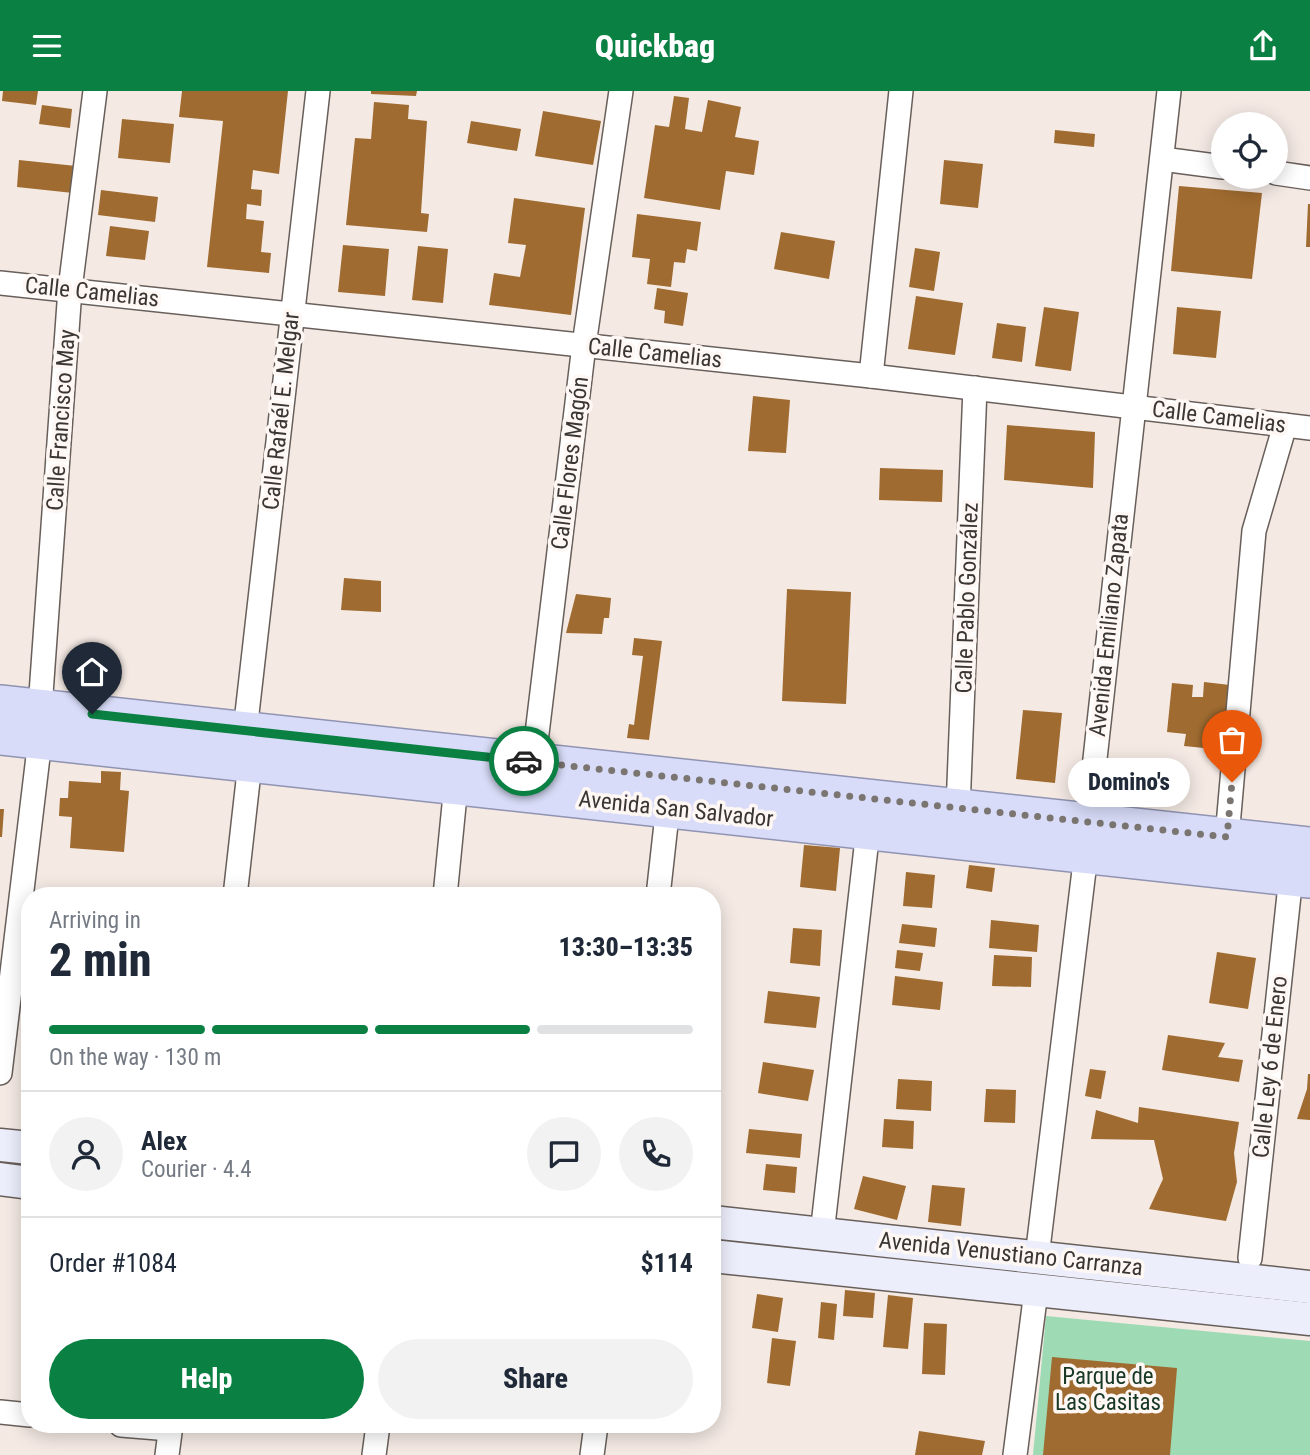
<!DOCTYPE html>
<html lang="en">
<head>
<meta charset="utf-8">
<style>
  :root { --surface:#fff; --page:#f2f2f3; --text:#1f2937; --muted:#747a83; --line:#e0e1e3; --accent:#0b8043 }
  body { margin:0; font-family:"Roboto Condensed",sans-serif; background:var(--page); color:var(--text); height:100vh; display:flex; flex-direction:column; font-size:26px; white-space:nowrap }
  * { box-sizing:border-box; margin:0 }
  p { font-size:23px; color:var(--muted) }
  .icon { flex:none; width:38px; height:38px; fill:none; stroke:currentColor; stroke-width:2; stroke-linecap:round; stroke-linejoin:round }
  .map { position:relative; flex:1; overflow:hidden }
  .side { position:absolute; left:21px; top:796px; width:700px; height:546px; display:flex; flex-direction:column; background:var(--surface); border-radius:28px; box-shadow:0 4px 18px #0003 }
  .side>* { flex:none }
  .fabs { position:absolute; left:1211px; top:21px; display:grid; gap:14px }
  .fabs a { display:grid; place-items:center; width:77px; height:77px; border-radius:50%; background:var(--surface); box-shadow:0 4px 18px #0003; font-size:35px }
  .pin { position:absolute; display:grid; place-items:center; width:60px; height:60px; color:#fff; margin:-72px -30px; border-radius:50% 50% 50% 0; rotate:-45deg; box-shadow:0 0 7px #0007 }
  .pin .icon { rotate:45deg }
  .courier { position:absolute; display:grid; place-items:center; width:70px; height:70px; margin:-35px; border:5px solid #0b8043; border-radius:50%; background:#fff; color:#222; box-shadow:0 2px 9px #0007 }
  .bubble { position:absolute; height:49px; border-radius:24px; background:var(--surface); box-shadow:0 4px 18px #0003; font-size:23px; font-weight:800; line-height:49px; text-align:center }
  .head em { font-style:normal; font-weight:800 }
  .head div { display:flex; flex-direction:column-reverse }
  .head { display:flex; align-items:center; justify-content:space-between; height:119px; padding:0 28px }
  h1 { font-size:46px; font-weight:800; line-height:52px }
  .bar { display:grid; grid-template-columns:repeat(4,1fr); gap:10px 7px; align-content:center; height:84px; padding:0 28px }
  .bar i { height:9px; border-radius:5px; background:var(--line) }
  .bar .active { background:var(--accent) }
  .bar p { grid-column:span 4 }
  .line { display:flex; align-items:center; gap:18px; padding:0 28px; border-top:2px solid var(--line) }
  .line div { flex:1 }
  .round { display:grid; place-items:center; flex:none; width:74px; height:74px; border-radius:37px; background:var(--page) }
  .action { display:flex; gap:14px; margin-top:auto; padding:14px 28px }
  .action a { flex:1; height:80px; border-radius:42px; background:var(--accent); color:#fff; font-size:28px; font-weight:800; line-height:80px; text-align:center }
  .action a+a { background:var(--page); color:var(--text) }
  header { display:flex; justify-content:space-between; align-items:center; height:91px; padding:0 28px; background:var(--accent); color:#fff; font-size:32px; font-weight:800 }
  .map>svg:first-child { display:block }
</style>
</head>
<body>
<header><svg class="icon" aria-label="menu" viewBox="0 0 24 24"><path d="M4 6h16M4 12h16M4 18h16"/></svg>Quickbag<svg class="icon" aria-label="share" viewBox="0 0 24 24"><path d="M12 15V3M7 8l5-5 5 5M5 13v7h14v-7"/></svg></header>
<div class="map">
<svg width="1310" height="1364" viewBox="0 0 1310 1364">
  <rect width="100%" height="100%" fill="#f4e9e3"/>
  <path fill="#9edbb5" d="M1046,1225L1310,1250V1364H1033Z"/>
  <g fill="#9f6b30">
    <path d="M3,0H38L36,14L2,10Z"/>
    <path d="M182,0H288L279,83L253,79L251,98L262,99L261,115L247,113L246,128L264,130L261,161L271,162L269,182L207,176L223,30L179,26Z"/>
    <path d="M371,0H417L416,5L371,3Z"/>
    <path d="M674,5L689,7L685,38L702,41L708,9L741,16L735,46L759,50L754,84L726,80L720,119L644,107L655,34L669,36Z"/>
    <path d="M374,11L409,14L408,28L427,30L421,122L429,123L427,141L346,134L355,47L371,48Z"/>
    <path d="M42,14L72,18L70,37L39,33Z"/>
    <path d="M543,20L601,30L593,74L535,65Z"/>
    <path d="M122,28L174,33L170,72L118,67Z"/>
    <path d="M471,30L521,38L517,60L467,52Z"/>
    <path d="M1055,39L1095,43L1094,56L1054,52Z"/>
    <path d="M19,69L76,75L73,102L17,96Z"/>
    <path d="M944,69L983,73L978,117L940,113Z"/>
    <path d="M1179,95L1262,102L1252,188L1171,180Z"/>
    <path d="M101,99L158,106L155,131L98,124Z"/>
    <path d="M514,107L585,117L571,224L489,214L494,182L520,186L526,154L508,152Z"/>
    <path d="M1308,113H1310V156H1306Z"/>
    <path d="M637,123L701,131L697,160L687,158L685,172L674,171L671,196L647,193L650,168L632,166Z"/>
    <path d="M110,135L149,140L145,169L106,165Z"/>
    <path d="M781,141L835,150L829,188L774,178Z"/>
    <path d="M343,154L389,158L385,205L338,201Z"/>
    <path d="M418,155L448,158L443,212L412,209Z"/>
    <path d="M915,157L940,161L934,200L909,196Z"/>
    <path d="M657,197L688,202L683,235L664,232L665,220L654,218Z"/>
    <path d="M916,205L963,212L955,264L908,258Z"/>
    <path d="M1044,216L1079,221L1071,280L1035,275Z"/>
    <path d="M1177,216L1221,220L1216,267L1173,263Z"/>
    <path d="M997,232L1026,236L1022,271L992,267Z"/>
    <path d="M753,305L790,309L786,362L748,360Z"/>
    <path d="M1007,334L1095,341L1093,397L1004,389Z"/>
    <path d="M880,377L943,379L942,411L879,409Z"/>
    <path d="M344,487L381,490V521L341,519Z"/>
    <path d="M787,498L851,501L846,613L782,610Z"/>
    <path d="M576,503L611,507L609,527H604L602,543L566,542Z"/>
    <path d="M634,547L662,550L649,649L627,647L629,633L634,634L643,565L632,564Z"/>
    <path d="M1204,591L1230,594L1224,659L1184,655L1186,643L1167,641L1172,592L1193,594L1192,606H1203Z"/>
    <path d="M1023,619L1062,622L1055,692L1016,688Z"/>
    <path d="M101,680L121,681L120,699L129,700L124,761L70,757L72,726L59,725L60,707H68L69,690L101,692Z"/>
    <path d="M0,718H4L2,746H0Z"/>
    <path d="M804,754L840,757L836,800L800,796Z"/>
    <path d="M969,774L995,777L992,801L966,797Z"/>
    <path d="M906,781L935,784L932,817L903,815Z"/>
    <path d="M991,829L1039,834L1037,861L989,857Z"/>
    <path d="M902,833L937,837L935,856L899,852Z"/>
    <path d="M793,837L822,839L820,875L790,872Z"/>
    <path d="M897,859L923,862L920,880L895,877Z"/>
    <path d="M1217,861L1256,867L1248,918L1209,912Z"/>
    <path d="M994,864L1032,866L1031,896L992,895Z"/>
    <path d="M895,885L943,891L940,919L892,914Z"/>
    <path d="M768,900L820,906L816,937L764,932Z"/>
    <path d="M1168,944L1225,952L1218,966L1243,969L1239,991L1162,979Z"/>
    <path d="M763,971L814,979L808,1010L758,1002Z"/>
    <path d="M1090,978L1106,980L1101,1008L1085,1005Z"/>
    <path d="M1308,983H1310V1029L1297,1028L1307,998Z"/>
    <path d="M898,988L932,990L931,1020L896,1018Z"/>
    <path d="M986,998L1016,999L1015,1032L984,1031Z"/>
    <path d="M1139,1016L1239,1031L1234,1062L1237,1091L1226,1130L1149,1118L1163,1088L1154,1049L1091,1048L1096,1019L1138,1032Z"/>
    <path d="M884,1028L914,1030L913,1058L882,1056Z"/>
    <path d="M749,1038L802,1043L800,1067L746,1062Z"/>
    <path d="M766,1073L797,1076L795,1102L763,1099Z"/>
    <path d="M863,1085L906,1095L897,1129L854,1118Z"/>
    <path d="M932,1094L965,1097L961,1135L928,1131Z"/>
    <path d="M845,1199L875,1202L873,1227L843,1225Z"/>
    <path d="M757,1203L783,1207L778,1241L752,1237Z"/>
    <path d="M888,1204L913,1207L908,1258L883,1256Z"/>
    <path d="M821,1211L837,1213L834,1249L818,1247Z"/>
    <path d="M924,1232L947,1233L945,1284L922,1283Z"/>
    <path d="M772,1247L796,1250L790,1295L767,1292Z"/>
    <path d="M1052,1266L1177,1277L1170,1364H1043Z"/>
    <path d="M919,1340L985,1350L982,1364H915Z"/>
  </g>
  <g fill="none" stroke-linecap="round" stroke-linejoin="round">
    <g stroke="#685f5a" stroke-width="26">
      <g id="street">
        <path d="M1162,68L1223,76"/>
        <path d="M1276,82L1310,87"/>
        <path d="M0,192L871,285L1310,337"/>
        <path d="M871,285L901,0"/>
        <path d="M40,617L70,198L95,0"/>
        <path d="M245,640L318,0"/>
        <path d="M532,684L584,254L621,0"/>
        <path d="M958,717L975,297"/>
        <path d="M1227,746L1254,440L1285,334"/>
        <path d="M235,805L250,672"/>
        <path d="M445,805L456,694"/>
        <path d="M658,805L669,706"/>
        <path d="M0,982L40,649"/>
        <path d="M822,1143L868,739"/>
        <path d="M1037,1166L1086,763L1088,731L1169,0"/>
        <path d="M1250,1167L1291,785"/>
        <path d="M0,1321L30,1324"/>
        <path d="M121,1334L170,1338"/>
        <path d="M167,1364L171,1334"/>
        <path d="M374,1364L378,1334"/>
        <path d="M592,1364L596,1334"/>
        <path d="M1015,1364L1036,1200"/>
      </g>
    </g>
    <g stroke="#685f5a" stroke-width="35">
      <g id="secondary">
        <path d="M0,1054L30,1057"/>
        <path d="M0,1088L30,1092"/>
        <path d="M712,1131L1310,1196"/>
        <path d="M712,1165L1310,1228"/>
      </g>
    </g>
    <g stroke="#9093b1" stroke-width="40">
      <g id="primary">
        <path d="M0,613L1310,755"/>
        <path d="M0,645L1310,788"/>
      </g>
    </g>
    <use href="#street" stroke="#fff" stroke-width="23"/>
    <use href="#secondary" stroke="#eceefc" stroke-width="32"/>
    <use href="#primary" stroke="#d8dcf8" stroke-width="37"/>
  </g>
  <g fill="none" stroke-linecap="round" stroke-linejoin="round">
    <path stroke="#7b7571" stroke-width="7" stroke-dasharray="0 12.6" d="M524,670L1227,746L1232,691"/>
    <path stroke="#0b8043" stroke-width="9" d="M92,623L524,670"/>
  </g>
  <g text-anchor="middle" dominant-baseline="central" stroke-width="7" stroke-linejoin="round" paint-order="stroke">
    <g font-size="23" fill="#3a3634" stroke="#fef7f4">
      <text transform="translate(92 201) rotate(6)">Calle Camelias</text>
      <text transform="translate(655 262) rotate(6)">Calle Camelias</text>
      <text transform="translate(281 320) rotate(-84)">Calle Rafaél E. Melgar</text>
      <text transform="translate(1219 326) rotate(7)">Calle Camelias</text>
      <text transform="translate(61 329) rotate(-86)">Calle Francisco May</text>
      <text transform="translate(570 372) rotate(-83)">Calle Flores Magón</text>
      <text transform="translate(967 507) rotate(-88)">Calle Pablo González</text>
      <text transform="translate(1109 534) rotate(-84)">Avenida Emiliano Zapata</text>
      <text transform="translate(676 718) rotate(6)">Avenida San Salvador</text>
      <text transform="translate(1270 976) rotate(-84)">Calle Ley 6 de Enero</text>
      <text transform="translate(1011 1163) rotate(6)">Avenida Venustiano Carranza</text>
    </g>
    <g font-size="23" fill="#163825" stroke="#fef7f4">
      <text x="1108" y="1285">Parque de<tspan x="1108" dy="26">Las Casitas</tspan></text>
    </g>
  </g>
</svg>
<div class="fabs">
<a><svg class="icon" aria-label="locate" viewBox="0 0 24 24"><circle cx="12" cy="12" r="6"/><path d="M12 2v4M12 18v4M2 12h4M18 12h4"/></svg></a>
</div>
<div class="pin" style="left:1232px;top:691px;background:#ea580c"><svg class="icon" aria-label="bag" viewBox="0 0 24 24"><path d="M5 8h14l-1 12H6zM9 8a3 3 0 0 1 6 0"/></svg></div>
<div class="pin" style="left:92px;top:623px;background:#1f2937"><svg class="icon" aria-label="home" viewBox="0 0 24 24"><path d="M3 11l9-7 9 7M6 9v11h12V9"/></svg></div>
<div class="courier" style="left:524px;top:670px"><svg class="icon" aria-label="car" viewBox="0 0 24 24"><path d="M5 17H2v-5l4-1 3-4h7l3 4 3 1v5h-3M9 17h6M6 11h13"/><circle cx="7" cy="17" r="2"/><circle cx="17" cy="17" r="2"/></svg></div>
<div class="bubble" style="left:1068px;top:667px;width:122px">Domino's</div>
<section class="side">
<div class="head"><div><h1>2 min</h1><p>Arriving in</p></div><em>13:30–13:35</em></div>
<div class="bar"><i class="active"></i><i class="active"></i><i class="active"></i><i></i><p>On the way · 130 m</p></div>
<div class="line" style="height:126px"><a class="round"><svg class="icon" aria-label="person" viewBox="0 0 24 24"><circle cx="12" cy="8" r="4"/><path d="M4 21q1-7 8-7t8 7"/></svg></a><div><b>Alex</b><p>Courier · 4.4</p></div><a class="round"><svg class="icon" aria-label="chat" viewBox="0 0 24 24"><path d="M4 5h16v11H9l-5 4z"/></svg></a><a class="round"><svg class="icon" aria-label="phone" viewBox="0 0 24 24"><path d="M5 4h4l2 5-3 2q2 4 5 5l2-3 5 2v4C11 20 4 13 5 4z"/></svg></a></div>
<div class="line" style="height:91px"><div>Order #1084</div><b>$114</b></div>
<div class="action"><a>Help</a><a>Share</a></div>
</section>
</div>
</body>
</html>
